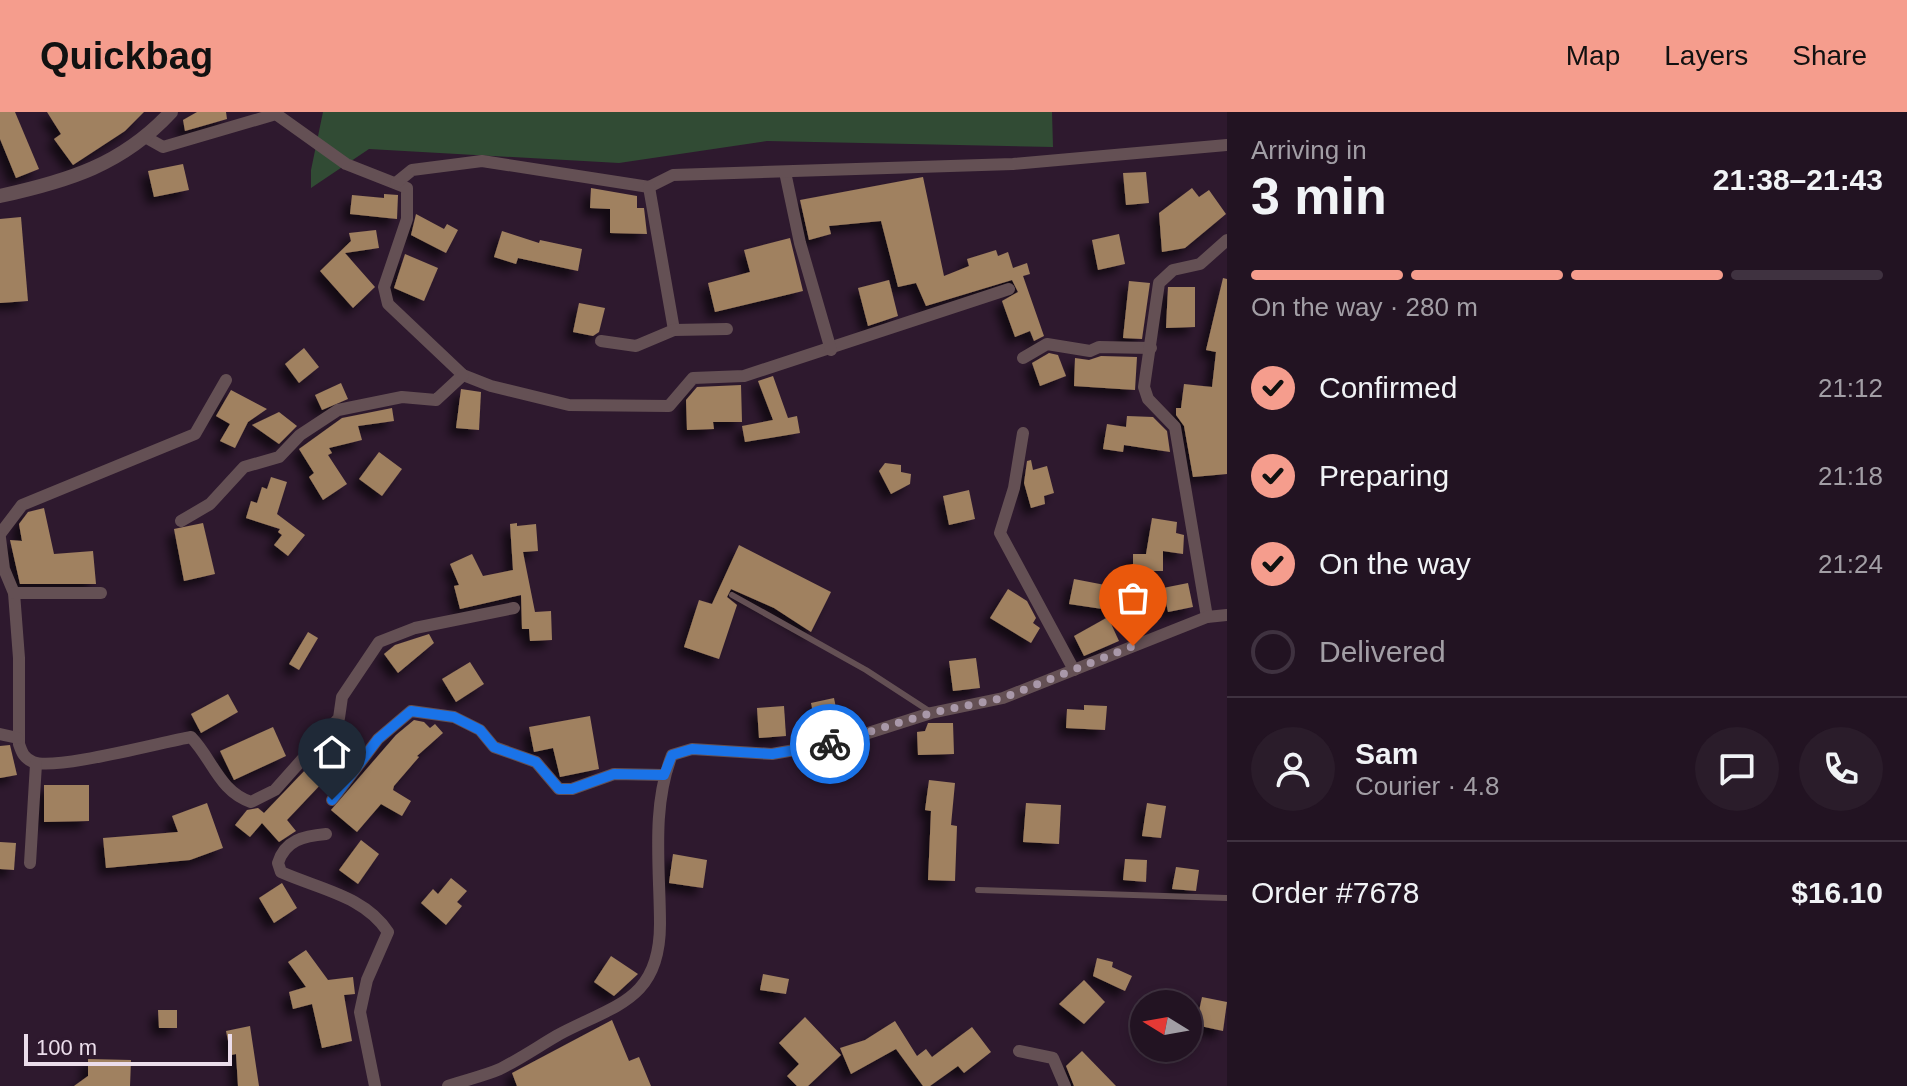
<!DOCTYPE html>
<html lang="en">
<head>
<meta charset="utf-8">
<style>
  :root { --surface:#221322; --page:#2a1c2a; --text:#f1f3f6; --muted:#a29ea5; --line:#3f3240; --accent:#f59d8d }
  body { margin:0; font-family:Arial,sans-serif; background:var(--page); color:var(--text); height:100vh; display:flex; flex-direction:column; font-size:30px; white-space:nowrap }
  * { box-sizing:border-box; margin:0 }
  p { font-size:26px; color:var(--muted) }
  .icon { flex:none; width:44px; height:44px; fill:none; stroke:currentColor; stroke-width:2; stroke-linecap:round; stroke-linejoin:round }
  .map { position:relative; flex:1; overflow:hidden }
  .sheet { display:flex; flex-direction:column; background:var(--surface); width:680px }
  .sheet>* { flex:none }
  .needle { width:52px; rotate:281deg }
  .controls { position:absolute; left:1130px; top:878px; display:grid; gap:16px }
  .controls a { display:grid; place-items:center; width:72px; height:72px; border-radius:50%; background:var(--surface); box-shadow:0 4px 12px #0003,0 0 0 2px var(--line); font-size:40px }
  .scale { position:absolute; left:24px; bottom:20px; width:208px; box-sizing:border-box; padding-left:8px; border:4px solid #ebddeb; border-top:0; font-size:22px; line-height:28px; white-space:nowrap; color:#ebddeb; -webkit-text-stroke:6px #2e192e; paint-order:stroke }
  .pin { position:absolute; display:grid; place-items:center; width:68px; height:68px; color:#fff; margin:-82px -34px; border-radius:50% 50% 50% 0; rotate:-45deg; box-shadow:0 0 8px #0007 }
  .pin .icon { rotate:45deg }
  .courier { position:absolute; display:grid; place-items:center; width:80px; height:80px; margin:-40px; border:6px solid #1a73e8; border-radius:50%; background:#fff; color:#222; box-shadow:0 2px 10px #0007 }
  .overview em { font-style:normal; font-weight:700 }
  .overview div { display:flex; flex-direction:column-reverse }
  .overview { display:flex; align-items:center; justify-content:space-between; height:136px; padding:0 24px }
  h1 { font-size:52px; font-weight:700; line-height:60px }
  .bar { display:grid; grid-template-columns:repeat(4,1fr); gap:12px 8px; align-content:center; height:96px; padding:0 24px }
  .bar i { height:10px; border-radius:6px; background:var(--line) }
  .bar .active { background:var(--accent) }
  .bar p { grid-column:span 4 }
  .line { display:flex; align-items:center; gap:20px; padding:0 24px; border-top:2px solid var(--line) }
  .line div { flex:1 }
  .round { display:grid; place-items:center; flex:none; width:84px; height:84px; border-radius:42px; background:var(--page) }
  ol { padding:0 24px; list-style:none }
  li { display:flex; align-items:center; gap:24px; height:88px }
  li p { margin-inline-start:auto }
  li .icon { padding:8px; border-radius:50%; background:var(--accent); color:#111; stroke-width:4 }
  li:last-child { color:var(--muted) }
  li i { width:44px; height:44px; border:4px solid var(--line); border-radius:50% }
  header { display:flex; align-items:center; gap:48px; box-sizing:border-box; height:112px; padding:0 40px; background:var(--accent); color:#111 }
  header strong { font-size:38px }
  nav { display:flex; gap:44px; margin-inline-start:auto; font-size:28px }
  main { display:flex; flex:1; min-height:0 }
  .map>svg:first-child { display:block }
</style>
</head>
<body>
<header>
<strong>Quickbag</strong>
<nav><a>Map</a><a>Layers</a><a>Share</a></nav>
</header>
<main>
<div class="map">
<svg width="1227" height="974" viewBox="0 0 1227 974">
  <defs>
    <filter id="shadow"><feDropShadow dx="-7" dy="7" stdDeviation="4" flood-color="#0009"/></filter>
  </defs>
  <rect width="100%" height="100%" fill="#2e192e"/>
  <path fill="#314b34" d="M323,0H1052L1053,35L767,29L619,51L369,37L311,76V58Z"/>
  <g fill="#a08161" filter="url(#shadow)">
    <path d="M0,0H15L39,57L16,66L0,27Z"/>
    <path d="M47,0H144L125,19L73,53L54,27L61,22Z"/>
    <path d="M197,0H226L227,7L185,19L183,8Z"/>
    <path d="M183,52L189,78L154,85L148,59Z"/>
    <path d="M1146,60L1149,91L1126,93L1123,61Z"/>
    <path d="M923,65L944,164L969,154L967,147L996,138L998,144L1008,140L1013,156L1027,151L1030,162L1023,164L1044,224L1034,229L1030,219L1015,225L1002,189L1018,180L1012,168L926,194L916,171L898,175L881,109L829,114L831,122L809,128L800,88Z"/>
    <path d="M591,76L637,84V96H644L647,122L610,121V97L590,96Z"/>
    <path d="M1192,76L1199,85L1209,78L1226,102L1185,136L1162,140L1159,101Z"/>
    <path d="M384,82L398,83L397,107L350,102L352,83L384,86Z"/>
    <path d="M416,102L444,117L447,112L458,118L446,141L411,123Z"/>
    <path d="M21,105L28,189L0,191V107Z"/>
    <path d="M376,118L379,136L345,141L375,175L353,196L320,159L351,129L349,121Z"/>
    <path d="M502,119L539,131L540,128L582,137L578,159L518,146L516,152L494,145Z"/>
    <path d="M1119,122L1125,152L1098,158L1092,128Z"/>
    <path d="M790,126L803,179L715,200L708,171L750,160L744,138Z"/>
    <path d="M405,142L438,156L424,189L394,176Z"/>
    <path d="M1223,166L1227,167V362L1193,365L1184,314L1176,303V296H1181L1184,272L1212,275L1216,240L1206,238Z"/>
    <path d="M889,168L898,204L868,214L858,176Z"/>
    <path d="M1129,169L1150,171L1142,227L1123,226Z"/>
    <path d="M1168,175H1195V215L1166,216Z"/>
    <path d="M579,191L605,196L599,220L593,224L573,220Z"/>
    <path d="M304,236L319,255L299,271L285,252Z"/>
    <path d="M1049,241L1058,243L1066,264L1040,274L1032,251Z"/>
    <path d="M1101,244L1137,245L1135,278L1074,274L1075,246L1089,248Z"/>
    <path d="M773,264L788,306L797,304L800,321L745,330L742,314L773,308L758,269Z"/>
    <path d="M341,271L348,287L322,298L315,283Z"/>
    <path d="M741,273L742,310H713L714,317L687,318L686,288L697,275Z"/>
    <path d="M461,277L481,280L479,318L456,316Z"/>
    <path d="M231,278L267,297L248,310L235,336L220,329L230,312L216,304Z"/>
    <path d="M392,296L394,309L358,314L362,328L329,336L332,341L328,343L347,372L323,388L309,365L314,361L299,337L342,306Z"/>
    <path d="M279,300L297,314L279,332L252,313Z"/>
    <path d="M1127,304L1153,305L1167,319L1170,340L1124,333L1123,340L1103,337L1107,312L1126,315Z"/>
    <path d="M379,340L402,357L382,384L359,367Z"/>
    <path d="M1031,348L1033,358L1047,354L1054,381L1044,384L1045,392L1031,396L1024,371L1027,349Z"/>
    <path d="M885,351L901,353V360L911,362L910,372L891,382L879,359Z"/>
    <path d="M271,365L287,370L277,402L305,423L288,444L274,433L282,423L278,420L280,417L246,406L251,389L257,391L262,375L267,377Z"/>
    <path d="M969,378L975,407L949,413L943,384Z"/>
    <path d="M44,396L54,442L93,439L96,472H20L10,428L22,429L19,412L28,400Z"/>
    <path d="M1152,406L1177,410L1176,421L1184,423L1183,442L1163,439V459H1133V442H1146Z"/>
    <path d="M203,411L215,462L184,469L174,417Z"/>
    <path d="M517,411V414L536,412L538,439L523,440L535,500L551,499L552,528L530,529L529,517H522L521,483L460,497L454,474L459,473L450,452L472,442L483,464L513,458L510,412Z"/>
    <path d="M739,433L831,480L811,520L774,496L731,477L727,485L737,493L719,547L684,535L699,488L712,492Z"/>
    <path d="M1074,467L1105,473L1112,469L1126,492L1116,499L1069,492Z"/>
    <path d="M1188,471L1193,495L1168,500L1163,476Z"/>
    <path d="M1008,477L1027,489L1036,506L1033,511L1040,516L1031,531L990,506Z"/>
    <path d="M1108,505L1119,529L1084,544L1074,524Z"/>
    <path d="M308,520L318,526L299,558L289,552Z"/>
    <path d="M429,522L434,531L398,561L384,542L395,533Z"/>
    <path d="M976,546L980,576L953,579L949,549Z"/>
    <path d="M470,550L484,572L456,590L442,567Z"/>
    <path d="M228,582L238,600L201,621L191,602Z"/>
    <path d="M834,586L840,616L817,620L811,591Z"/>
    <path d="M1084,593L1107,594L1105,618L1066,616L1067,597L1084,598Z"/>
    <path d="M784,594L786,624L759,626L757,596Z"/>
    <path d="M590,604L599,657L560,665L553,636L534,640L529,615Z"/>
    <path d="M414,608L424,610L430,616L435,612L443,621L417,644L419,645L394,674L393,678L411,689L402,704L381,692L357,720L331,698L396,623Z"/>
    <path d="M928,611H953L954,642L918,643L917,620L925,619Z"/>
    <path d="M273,615L286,644L234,668L220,639Z"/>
    <path d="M10,633L17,663L0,666V634Z"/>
    <path d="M308,655L323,670L287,708L296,719L279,730L262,711L250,725L235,713L247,698L258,696L264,701Z"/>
    <path d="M929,668L955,671L951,713L957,714L955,769L928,768L931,699L925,698Z"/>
    <path d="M44,673H89V709L44,710Z"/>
    <path d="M207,691L223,736L190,748L106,756L103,726L178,720L172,704Z"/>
    <path d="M1026,691L1061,693L1059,732L1023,730Z"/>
    <path d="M1147,691L1166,694L1161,726L1142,724Z"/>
    <path d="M361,728L379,742L358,772L339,758Z"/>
    <path d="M0,730L16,731L14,758L0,757Z"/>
    <path d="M673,742L707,748L703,776L669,771Z"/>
    <path d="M1125,747L1147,748L1146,770L1123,768Z"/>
    <path d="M1176,755L1199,758L1196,779L1172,777Z"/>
    <path d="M451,766L467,779L457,790L462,794L446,813L421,791L433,777L438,782Z"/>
    <path d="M282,771L297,796L274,811L259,786Z"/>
    <path d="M306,838L328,868L353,865L355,882L344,883L352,929L322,936L312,892L293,897L289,880L306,875L288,850Z"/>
    <path d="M611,844L638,862L614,884L594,870Z"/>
    <path d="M1097,846L1113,850L1112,855L1132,864L1125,879L1093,864Z"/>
    <path d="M763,862L789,867L786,882L760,878Z"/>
    <path d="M1084,868L1105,890L1084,912L1059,892Z"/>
    <path d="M1202,885L1227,890L1223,919L1196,913Z"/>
    <path d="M158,898H177V916H159Z"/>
    <path d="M805,905L841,943L808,974H797L787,964L799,952L779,931Z"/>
    <path d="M612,908L629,949L639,945L651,974H517L512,961Z"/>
    <path d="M895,909L917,944L926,937L932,945L972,915L991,940L964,961L958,954L930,974H923L896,937L851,962L840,936L865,928Z"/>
    <path d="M250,914L259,974H238L236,942L231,943L226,919Z"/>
    <path d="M1082,939L1116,974H1074L1066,954Z"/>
    <path d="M88,947L131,948L130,974H74L88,964Z"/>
  </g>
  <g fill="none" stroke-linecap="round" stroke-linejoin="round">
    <g stroke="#645054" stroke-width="6">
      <path d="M732,483L866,558L929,599"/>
      <path d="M978,778L1227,786"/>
    </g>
    <g stroke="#645054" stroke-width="12">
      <path d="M147,26L163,35L276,2L346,52L407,76V107L384,175L388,192L463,263L491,274L569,293L669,294L693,266L744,264L1009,177"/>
      <path d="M785,60L800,131L831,238"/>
      <path d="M396,71L412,58L482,49L649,75L673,63L1013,52L1227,33"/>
      <path d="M649,75L674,218"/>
      <path d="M601,229L636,234L674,218L727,217"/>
      <path d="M1023,246L1047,232L1090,239L1099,235L1151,236"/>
      <path d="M1023,321L1014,376L1000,421L1074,558"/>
      <path d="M181,409L210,392L244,355L279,345L300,323L338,298L402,285L436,288L463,263"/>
      <path d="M0,422L22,393L195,322L226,268"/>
      <path d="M0,426L4,457L14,481L19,546V632C22,641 24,646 33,650C54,659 162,630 191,625C213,648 219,679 251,690L275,678L339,606L342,585L379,530L415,516L514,496"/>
      <path d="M14,481H101"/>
      <path d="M1207,505L1175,315L1148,287L1144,275L1159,171L1173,158L1200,152L1227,128"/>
      <path d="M0,622L18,626"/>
      <path d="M332,688L378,627L411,599L454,605L480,618L494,635L536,650L559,677H572L614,662L664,663"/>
      <path d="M326,722C304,724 285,728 278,751L281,760C319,777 365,784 388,820L367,868L360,900L375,974"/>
      <path d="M30,751L36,652"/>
      <path d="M1019,939L1053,946L1065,974"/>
      <path d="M448,974C465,968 484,964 500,957C520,947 539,934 558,923C614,893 660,889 660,812C660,757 651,695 672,643L692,637L772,642L840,630L931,601L1003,586L1207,505L1227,503"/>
    </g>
    <path stroke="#645054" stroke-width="14" d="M0,84C68,69 122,53 171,0"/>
  </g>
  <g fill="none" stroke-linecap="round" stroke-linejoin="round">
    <path stroke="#a998a9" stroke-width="8" stroke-dasharray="0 14.4" d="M830,632L931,601L1003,586L1133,534"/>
    <path stroke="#1a73e8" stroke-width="10" d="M332,688L378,627L411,599L454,605L480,618L494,635L536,650L559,677H572L614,662L664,663L672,643L692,637L772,642L830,632"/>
  </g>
</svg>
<div class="controls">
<a><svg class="needle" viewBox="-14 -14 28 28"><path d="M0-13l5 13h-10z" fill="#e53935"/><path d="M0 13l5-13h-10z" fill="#a29ea5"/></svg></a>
</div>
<div class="scale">100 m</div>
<div class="pin" style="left:1133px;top:534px;background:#ea580c"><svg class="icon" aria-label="bag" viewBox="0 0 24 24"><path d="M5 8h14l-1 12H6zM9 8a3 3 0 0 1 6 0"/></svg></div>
<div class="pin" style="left:332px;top:688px;background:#1f2937"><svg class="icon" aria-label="home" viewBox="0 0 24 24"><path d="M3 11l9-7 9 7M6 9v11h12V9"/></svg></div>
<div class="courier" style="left:830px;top:632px"><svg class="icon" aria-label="bike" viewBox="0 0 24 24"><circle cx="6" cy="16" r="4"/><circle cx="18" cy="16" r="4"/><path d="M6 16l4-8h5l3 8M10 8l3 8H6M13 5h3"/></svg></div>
</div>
<section class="sheet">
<div class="overview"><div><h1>3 min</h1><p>Arriving in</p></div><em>21:38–21:43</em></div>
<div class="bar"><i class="active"></i><i class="active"></i><i class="active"></i><i></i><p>On the way · 280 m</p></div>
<ol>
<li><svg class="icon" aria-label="check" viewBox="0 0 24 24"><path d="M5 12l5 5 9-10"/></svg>Confirmed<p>21:12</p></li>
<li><svg class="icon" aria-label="check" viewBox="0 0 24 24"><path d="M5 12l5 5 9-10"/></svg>Preparing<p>21:18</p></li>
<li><svg class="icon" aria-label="check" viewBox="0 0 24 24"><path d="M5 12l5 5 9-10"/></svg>On the way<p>21:24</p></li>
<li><i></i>Delivered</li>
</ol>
<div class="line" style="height:144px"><a class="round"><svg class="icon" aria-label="person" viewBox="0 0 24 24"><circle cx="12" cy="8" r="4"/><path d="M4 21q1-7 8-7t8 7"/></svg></a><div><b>Sam</b><p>Courier · 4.8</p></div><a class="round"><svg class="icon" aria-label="chat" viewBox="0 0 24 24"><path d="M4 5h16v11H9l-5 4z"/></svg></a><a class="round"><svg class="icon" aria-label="phone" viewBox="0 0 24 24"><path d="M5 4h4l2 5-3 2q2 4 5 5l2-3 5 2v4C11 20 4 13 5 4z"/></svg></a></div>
<div class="line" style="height:104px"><div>Order #7678</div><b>$16.10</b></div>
</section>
</main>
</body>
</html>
